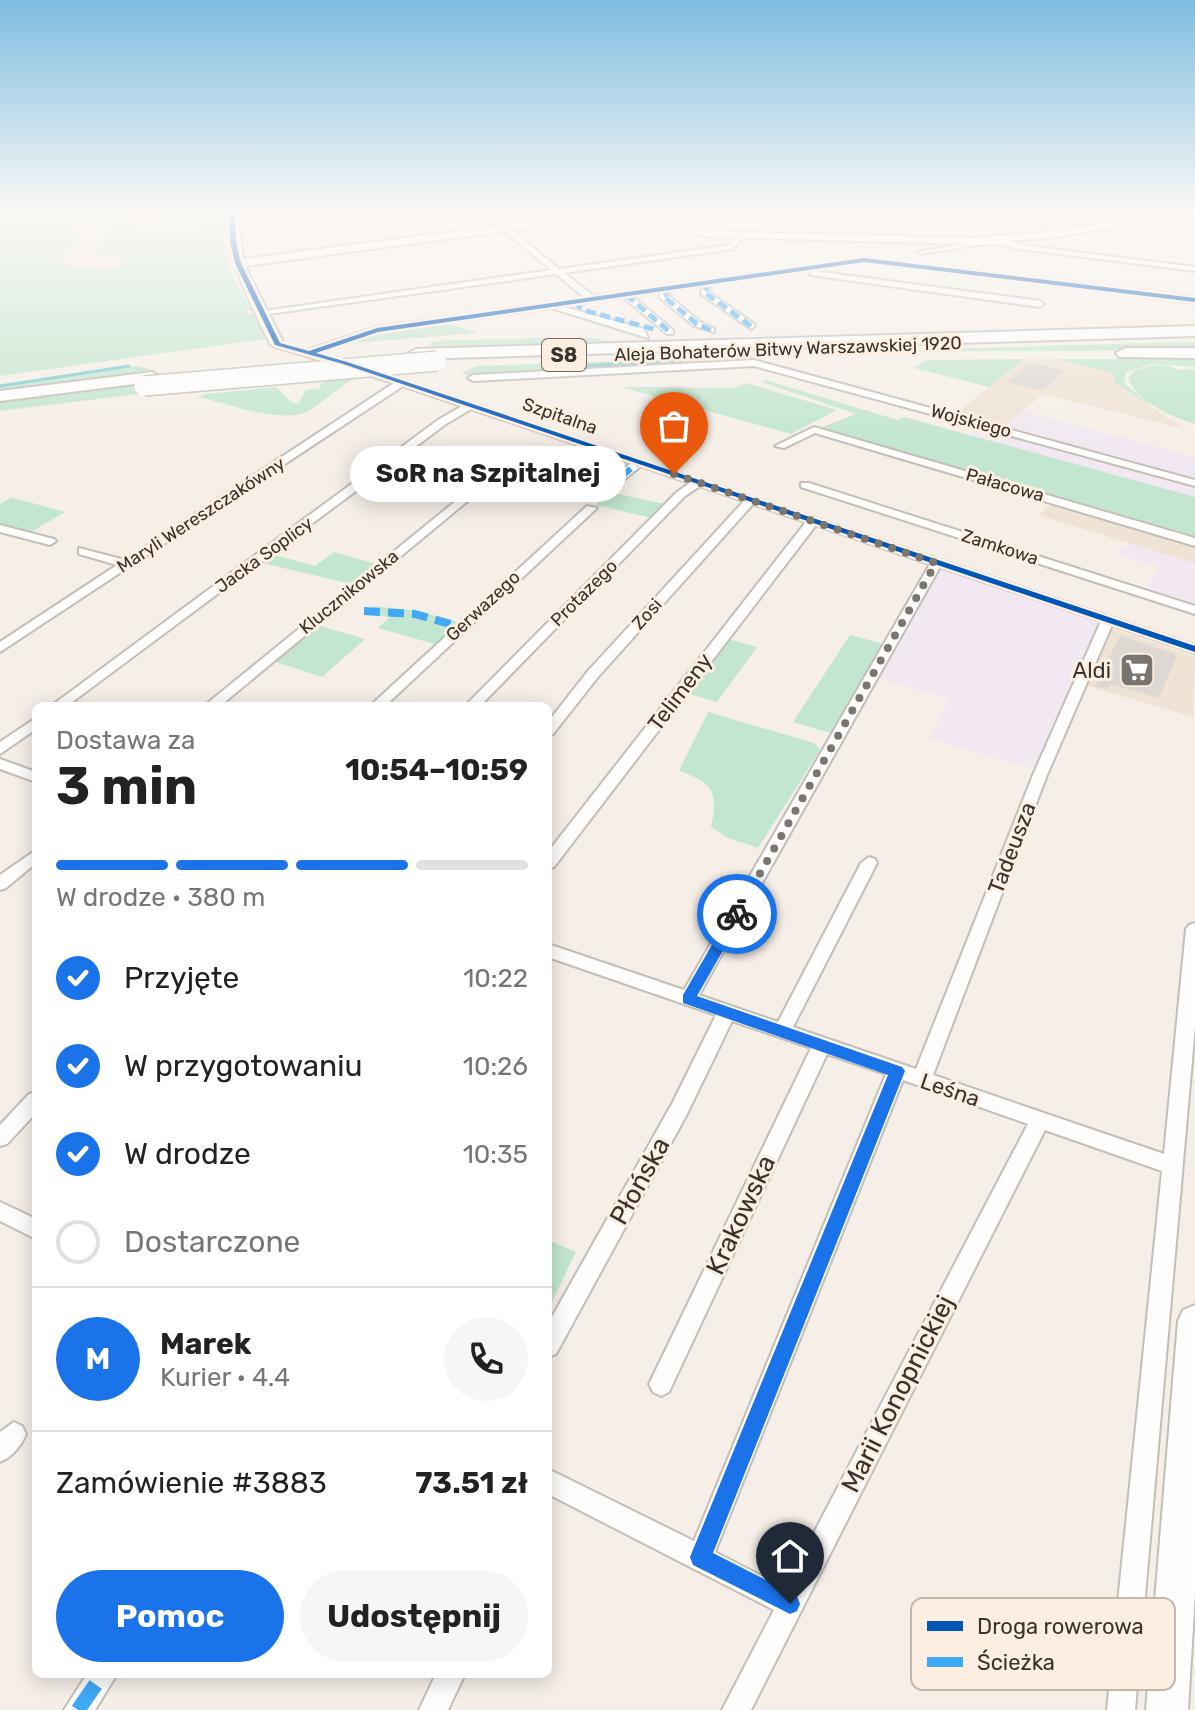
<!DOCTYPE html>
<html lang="pl">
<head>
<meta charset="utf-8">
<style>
  :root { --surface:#fff; --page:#f6f6f6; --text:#222; --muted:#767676; --line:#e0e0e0; --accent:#1a73e8 }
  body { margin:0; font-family:Rubik,sans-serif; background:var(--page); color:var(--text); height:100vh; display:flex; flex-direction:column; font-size:30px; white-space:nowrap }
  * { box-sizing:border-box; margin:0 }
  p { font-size:26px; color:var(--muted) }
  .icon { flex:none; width:44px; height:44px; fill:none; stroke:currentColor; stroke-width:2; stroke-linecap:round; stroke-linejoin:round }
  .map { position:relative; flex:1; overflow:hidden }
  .panel { position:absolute; left:32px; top:702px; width:520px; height:976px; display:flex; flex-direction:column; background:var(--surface); border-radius:12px; box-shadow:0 4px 20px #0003 }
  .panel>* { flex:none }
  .pin { position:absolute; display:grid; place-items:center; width:68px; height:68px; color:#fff; margin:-82px -34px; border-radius:50% 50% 50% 0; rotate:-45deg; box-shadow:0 0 8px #0007 }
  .pin .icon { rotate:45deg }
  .courier { position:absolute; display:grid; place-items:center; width:80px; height:80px; margin:-40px; border:6px solid #1a73e8; border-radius:50%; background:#fff; color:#222; box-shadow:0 2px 10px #0007 }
  .bubble { position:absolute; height:56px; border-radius:28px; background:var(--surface); box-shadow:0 4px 20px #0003; font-size:26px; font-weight:700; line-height:56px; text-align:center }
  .headline em { font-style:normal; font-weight:700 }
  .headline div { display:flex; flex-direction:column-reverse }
  .headline { display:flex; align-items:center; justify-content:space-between; height:136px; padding:0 24px }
  h1 { font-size:52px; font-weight:700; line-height:60px }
  .bar { display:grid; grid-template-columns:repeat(4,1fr); gap:12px 8px; align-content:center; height:96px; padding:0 24px }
  .bar i { height:10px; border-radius:6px; background:var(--line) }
  .bar .active { background:var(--accent) }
  .bar p { grid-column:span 4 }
  .line { display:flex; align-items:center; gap:20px; padding:0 24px; border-top:2px solid var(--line) }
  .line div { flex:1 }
  .round { display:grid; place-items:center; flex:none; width:84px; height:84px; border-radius:42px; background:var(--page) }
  ol { padding:0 24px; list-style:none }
  li { display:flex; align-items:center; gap:24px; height:88px }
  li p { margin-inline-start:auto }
  li .icon { padding:8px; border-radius:50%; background:var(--accent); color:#fff; stroke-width:4 }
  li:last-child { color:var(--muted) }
  li i { width:44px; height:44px; border:4px solid var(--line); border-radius:50% }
  .cta { display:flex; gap:16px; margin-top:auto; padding:16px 24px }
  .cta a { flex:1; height:92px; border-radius:48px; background:var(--accent); color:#fff; font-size:32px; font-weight:700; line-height:92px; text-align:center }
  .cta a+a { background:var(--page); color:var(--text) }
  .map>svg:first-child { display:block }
</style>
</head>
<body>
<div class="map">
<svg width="1195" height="1710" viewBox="0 0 1195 1710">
  <rect width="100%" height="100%" fill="#f6efe8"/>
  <g fill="#efe3d5">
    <path d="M41,209H224L233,269L7,291Z"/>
    <path d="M996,209H1195V210L1041,232Z"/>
    <path d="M1024,359H1058L1113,373L1115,383L1185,429L1043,394L1002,428L954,415Z"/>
    <path d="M1053,501L1195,545V564L1039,515Z"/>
    <path d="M1107,627L1195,657L1193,717L1081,684Z"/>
  </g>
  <g fill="#f1e8f1">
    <path d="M1023,411L1195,457V481L1002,428Z"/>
    <path d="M980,425L1195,486V497L969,435Z"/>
    <path d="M1129,543L1195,564V608L1145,592L1159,567L1117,554Z"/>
    <path d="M945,565L1108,619L1039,765L1026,767L930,739L950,699L875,677Z"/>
  </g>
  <g fill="#c2e6cf">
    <path d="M0,209H70L69,213L131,209L129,218L69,223L70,229L81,233L59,262C80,271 98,271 120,268L125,260L111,253H97L107,234L120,220H138L132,230L205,227L210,220L180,221L142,215L143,209H222V247L230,270L251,310L247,311L248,314H254L265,339L0,376Z"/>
    <path d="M443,322L478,333L342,344L360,335Z"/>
    <path d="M551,338H597L604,341L757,339L435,348H431L430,342L451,340L443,344L453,340Z"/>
    <path d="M1195,342V350L830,352L1152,343Z"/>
    <path d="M728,357H768L478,376L460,374L477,366Z"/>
    <path d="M1024,359L989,387L914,368L927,360Z"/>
    <path d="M1058,359H1195V367L1152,364L1126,372L1124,383L1152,407L1115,383L1112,373Z"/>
    <path d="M1155,365L1169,366L1178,370L1195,369V424C1173,417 1137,403 1128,378L1135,370Z"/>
    <path d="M136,366L153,370L154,392L0,411V386Z"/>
    <path d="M355,377C344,385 312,410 304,413C276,422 227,404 199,397L205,394L277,387L291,402L298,404L306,390L319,389L322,382Z"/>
    <path d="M766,380L881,415L898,420L904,417L1195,497V536L820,428L856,414L762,382Z"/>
    <path d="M746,383L837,410L791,434L621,387L734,388Z"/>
    <path d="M605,491L664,504L651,518L596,505Z"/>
    <path d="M11,498H14L65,512L31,532L0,524V504Z"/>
    <path d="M334,552L376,564L352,584L258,562L271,554L315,566Z"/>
    <path d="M373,606L418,611L461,623L438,645L378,628L390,617L369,615Z"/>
    <path d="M317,625L365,639L322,677L273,661Z"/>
    <path d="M850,635L884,644L830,733L793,722Z"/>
    <path d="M728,639L757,647L717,702L686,693Z"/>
    <path d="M708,712L814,743L820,750L758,848L728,838L711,827C719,791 712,782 679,771Z"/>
    <path d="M548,1240L576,1252L548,1310Z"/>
  </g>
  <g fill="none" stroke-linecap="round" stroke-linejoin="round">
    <g stroke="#7fcbd5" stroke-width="3">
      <path d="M574,366L683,361"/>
      <path d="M0,386L129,366"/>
    </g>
  </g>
  <g fill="#ddd8d2">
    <path d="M1031,209H1103L1104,215L1059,222Z"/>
    <path d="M1028,364H1038L1065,371L1042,391L1006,382Z"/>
    <path d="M1120,636L1177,655L1159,698L1110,684L1108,689L1095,686Z"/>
  </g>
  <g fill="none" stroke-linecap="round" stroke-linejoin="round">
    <g stroke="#c3beb8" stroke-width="4">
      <g id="street">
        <path d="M299,209H326L232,218L228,216Z"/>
        <path d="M479,209H486L559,269L730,245L737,233L744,235L733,249L564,273L594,296L864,258L1195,297V303L864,262L707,285L711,289L709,292L754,324L755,326L751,329L701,294L702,289L699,286L668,291L671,294L669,296L700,322L714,328V332L694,326L660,298L659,292L632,296L673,330V334H667L623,297L561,306L644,329L648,338L551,308L378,332L317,352L1195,645V653L1112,625L1047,775L933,1075L1164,1154L1186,929L1189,925L1195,923V1026L1135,1710H1107L1162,1171L1045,1130L751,1710H722L774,1610L548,1494V1469L694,1541L886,1074L827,1054L669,1392L661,1396L653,1392L649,1384L653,1376L811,1048L732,1021L687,1114L556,1354L548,1357V1324L673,1102L716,1015L548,957V944L684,990L930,564L816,525L554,867L548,869V852L806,522L753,504L598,677L553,734L548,735V722L588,671L744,501L700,486L685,496L480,706H465L677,492L690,483L641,466L610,491H602V487L631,463L471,409L446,424L67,706H51L438,420L462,406L403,386L0,652V642L117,565L79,554V548L125,560L394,383L274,346V342L308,350L377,327L585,298L556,274L261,315L257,312L551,270ZM940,567L1101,621L1033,775L916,1069L793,1027L877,863L875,859L869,857L861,863L778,1022L699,995ZM903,1080L1028,1124L785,1588L715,1552Z"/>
        <path d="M878,209H890L886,211Z"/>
        <path d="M1002,237L1021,245L1195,267V271L1019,249C990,238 951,250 921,254L917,252L976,242H1002L998,239Z"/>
        <path d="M813,271L1040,301L1044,304L1040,307L810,275Z"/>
        <path d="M754,360L1195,480V486L754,366L473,381L468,378L473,375Z"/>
        <path d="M814,427L1195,538V546L815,433L784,448L775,446Z"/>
        <path d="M484,478L493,480L220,706H204Z"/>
        <path d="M801,483H809L1195,606V614L801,487Z"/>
        <path d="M587,506L597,508L385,706H370Z"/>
        <path d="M0,525L54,539L56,541L50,545L0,532Z"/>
        <path d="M36,718V729L0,754V742Z"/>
        <path d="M0,759L36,772V782L0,769Z"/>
        <path d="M36,850V863L6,888L0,890V875Z"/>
        <path d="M36,1092V1113L7,1144L0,1146V1125L29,1094Z"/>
        <path d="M0,1202L36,1219V1239L0,1221Z"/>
        <path d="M14,1422L22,1426L26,1434C21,1446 12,1457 0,1462V1432Z"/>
        <path d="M87,1674H117L95,1710H64Z"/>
        <path d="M436,1674H465L448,1710H419Z"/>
      </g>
    </g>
    <g stroke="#c3beb8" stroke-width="4">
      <g id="secondary">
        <path d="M227,209H237L243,259L626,209H653L648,212L245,266L284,344L277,348L270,344C247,295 228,265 227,209Z"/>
        <path d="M658,209C677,208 691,225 710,231L971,238L1046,232L1195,210V216L1046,238L971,244L709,237L689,231Z"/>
        <path d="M1195,1305V1593L1188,1710H1146L1178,1321L1183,1310Z"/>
      </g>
    </g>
    <g stroke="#c3beb8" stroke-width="4">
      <g id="highway">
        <path d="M1195,326V336L416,359L407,354L416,349Z"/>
        <path d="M1125,348H1195V358L1119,357L1116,353Z"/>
        <path d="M152,372L161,377L158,381L0,401V391Z"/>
      </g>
    </g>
    <use href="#street" fill="#fefdfc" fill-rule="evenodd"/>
    <use href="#secondary" fill="#fefdfc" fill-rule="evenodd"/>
    <use href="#highway" fill="#fefdfc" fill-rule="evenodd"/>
    <g stroke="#c3beb8" stroke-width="22" stroke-linecap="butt">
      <path id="highway-bridge" d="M144,386L437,361"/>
    </g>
    <use href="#highway-bridge" stroke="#fefdfc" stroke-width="19"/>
    <g stroke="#3fa9f5" stroke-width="5" stroke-dasharray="10 5" stroke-linecap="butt">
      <path d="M701,284L707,289L704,292L751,326"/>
      <path d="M662,290L667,294L663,296L697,324L711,330"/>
      <path d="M626,295L670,332"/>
      <path d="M574,302L583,310L657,330"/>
    </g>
    <path stroke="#3fa9f5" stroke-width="6" stroke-dasharray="13 6" stroke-linecap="butt" d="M606,489L639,462"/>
    <path stroke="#3fa9f5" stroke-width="8" stroke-dasharray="16 8" stroke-linecap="butt" d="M364,611L415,614L461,627"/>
    <path stroke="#3fa9f5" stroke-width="15" stroke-dasharray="31 15" stroke-linecap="butt" d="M78,1710L103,1674"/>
    <g stroke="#fcefe2" stroke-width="5">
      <path id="cycleway" d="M229,209H235L236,242L241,263L280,343L309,351L377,328L864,258L1195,298V302L864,262L378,332L316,353L347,362L1195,646V652L343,364L275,345L235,263L230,242Z"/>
    </g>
    <use href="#cycleway" fill="#0057b8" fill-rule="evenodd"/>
  </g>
  <linearGradient id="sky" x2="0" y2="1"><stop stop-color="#7ebde0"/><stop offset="0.47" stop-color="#fbf8f5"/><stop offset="1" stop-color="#fbf8f5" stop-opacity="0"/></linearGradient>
  <rect width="1195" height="448" fill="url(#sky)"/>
  <path fill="#1a73e8" d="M737,909L744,914L697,996L902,1067L905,1071L713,1553L797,1596L800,1604L797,1611L790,1614L693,1565L690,1557L888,1075L683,1003V995L732,910Z"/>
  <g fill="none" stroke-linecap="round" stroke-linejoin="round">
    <path stroke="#7a756f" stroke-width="8" stroke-dasharray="0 14.4" d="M674,474L936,563L737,914"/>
  </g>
  <defs>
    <g id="supermarket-square" transform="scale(1.8)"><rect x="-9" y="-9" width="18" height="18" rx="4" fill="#7a756f" stroke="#fcefe2"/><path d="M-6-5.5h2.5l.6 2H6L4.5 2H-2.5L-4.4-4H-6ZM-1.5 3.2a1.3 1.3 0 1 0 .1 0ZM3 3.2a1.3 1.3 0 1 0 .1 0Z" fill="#fff"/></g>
  </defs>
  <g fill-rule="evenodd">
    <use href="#supermarket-square" x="1137" y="670"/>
  </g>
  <g text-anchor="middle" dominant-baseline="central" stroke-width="6" stroke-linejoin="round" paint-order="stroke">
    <g font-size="18" fill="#38332e" stroke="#fcefe2">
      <text transform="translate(788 349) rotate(-2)">Aleja Bohaterów Bitwy Warszawskiej 1920</text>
      <text transform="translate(560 416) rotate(19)">Szpitalna</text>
      <text transform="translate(971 421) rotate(15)">Wojskiego</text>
      <text transform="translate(1005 485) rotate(16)">Pałacowa</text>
      <text transform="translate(201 515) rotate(-33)">Maryli Wereszczakówny</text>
      <text transform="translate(1000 547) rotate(18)">Zamkowa</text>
      <text transform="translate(264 555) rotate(-36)">Jacka Soplicy</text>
      <text transform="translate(349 592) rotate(-39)">Klucznikowska</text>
      <text transform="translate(584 593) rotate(-45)">Protazego</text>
      <text transform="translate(483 606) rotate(-43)">Gerwazego</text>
      <text transform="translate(647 614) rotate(-48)">Zosi</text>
    </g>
    <rect fill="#fcefe2" stroke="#736b64" stroke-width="2" x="542" y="339" width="44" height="32" rx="6"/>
    <g font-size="20" font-weight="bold" fill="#38332e">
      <text x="564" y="355">S8</text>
    </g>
    <g font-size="22" fill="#38332e" stroke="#fcefe2" text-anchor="end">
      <text x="1111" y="670">Aldi</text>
    </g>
    <g font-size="22" fill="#38332e" stroke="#fcefe2">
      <text transform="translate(680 692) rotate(-53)">Telimeny</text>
      <text transform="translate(1012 848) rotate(-69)">Tadeusza</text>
      <text transform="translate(950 1090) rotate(19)">Leśna</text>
    </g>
    <g font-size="26" fill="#38332e" stroke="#fcefe2">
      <text transform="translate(640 1181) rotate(-61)">Płońska</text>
      <text transform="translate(741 1215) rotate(-65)">Krakowska</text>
      <text transform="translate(898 1394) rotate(-63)">Marii Konopnickiej</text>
    </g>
  </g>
  <rect x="911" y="1598" width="264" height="92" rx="12" fill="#fcefe2" stroke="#c1b7ac" stroke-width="2"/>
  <rect x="927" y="1621" width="36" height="10" fill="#0057b8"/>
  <rect x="927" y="1657" width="36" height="10" fill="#3fa9f5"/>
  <g font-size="22" fill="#38332e">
    <text x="977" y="1634">Droga rowerowa</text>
    <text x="977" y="1670">Ścieżka</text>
  </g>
</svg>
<div class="pin" style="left:674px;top:474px;background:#ea580c"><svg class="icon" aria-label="bag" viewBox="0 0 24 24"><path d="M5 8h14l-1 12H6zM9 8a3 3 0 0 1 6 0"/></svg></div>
<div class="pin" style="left:790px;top:1604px;background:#1f2937"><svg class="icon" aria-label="home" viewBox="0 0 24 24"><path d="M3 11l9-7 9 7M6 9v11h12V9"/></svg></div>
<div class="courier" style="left:737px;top:914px"><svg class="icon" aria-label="bike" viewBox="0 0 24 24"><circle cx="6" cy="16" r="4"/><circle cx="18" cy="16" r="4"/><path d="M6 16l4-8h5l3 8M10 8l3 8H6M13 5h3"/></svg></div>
<div class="bubble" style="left:350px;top:446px;width:276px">SoR na Szpitalnej</div>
<section class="panel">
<div class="headline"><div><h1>3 min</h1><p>Dostawa za</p></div><em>10:54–10:59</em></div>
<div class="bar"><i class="active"></i><i class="active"></i><i class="active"></i><i></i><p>W drodze · 380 m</p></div>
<ol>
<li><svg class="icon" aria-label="check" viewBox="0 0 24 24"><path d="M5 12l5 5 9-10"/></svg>Przyjęte<p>10:22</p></li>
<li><svg class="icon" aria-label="check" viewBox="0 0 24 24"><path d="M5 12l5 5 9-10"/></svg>W przygotowaniu<p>10:26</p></li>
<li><svg class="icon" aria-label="check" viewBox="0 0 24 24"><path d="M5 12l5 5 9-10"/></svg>W drodze<p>10:35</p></li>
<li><i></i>Dostarczone</li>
</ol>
<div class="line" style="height:144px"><b class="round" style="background:var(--accent);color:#fff">M</b><div><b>Marek</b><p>Kurier · 4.4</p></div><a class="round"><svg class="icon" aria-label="phone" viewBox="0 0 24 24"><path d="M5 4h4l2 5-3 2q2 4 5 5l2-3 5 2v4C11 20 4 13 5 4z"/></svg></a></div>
<div class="line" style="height:104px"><div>Zamówienie #3883</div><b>73.51 zł</b></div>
<div class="cta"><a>Pomoc</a><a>Udostępnij</a></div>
</section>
</div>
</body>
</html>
